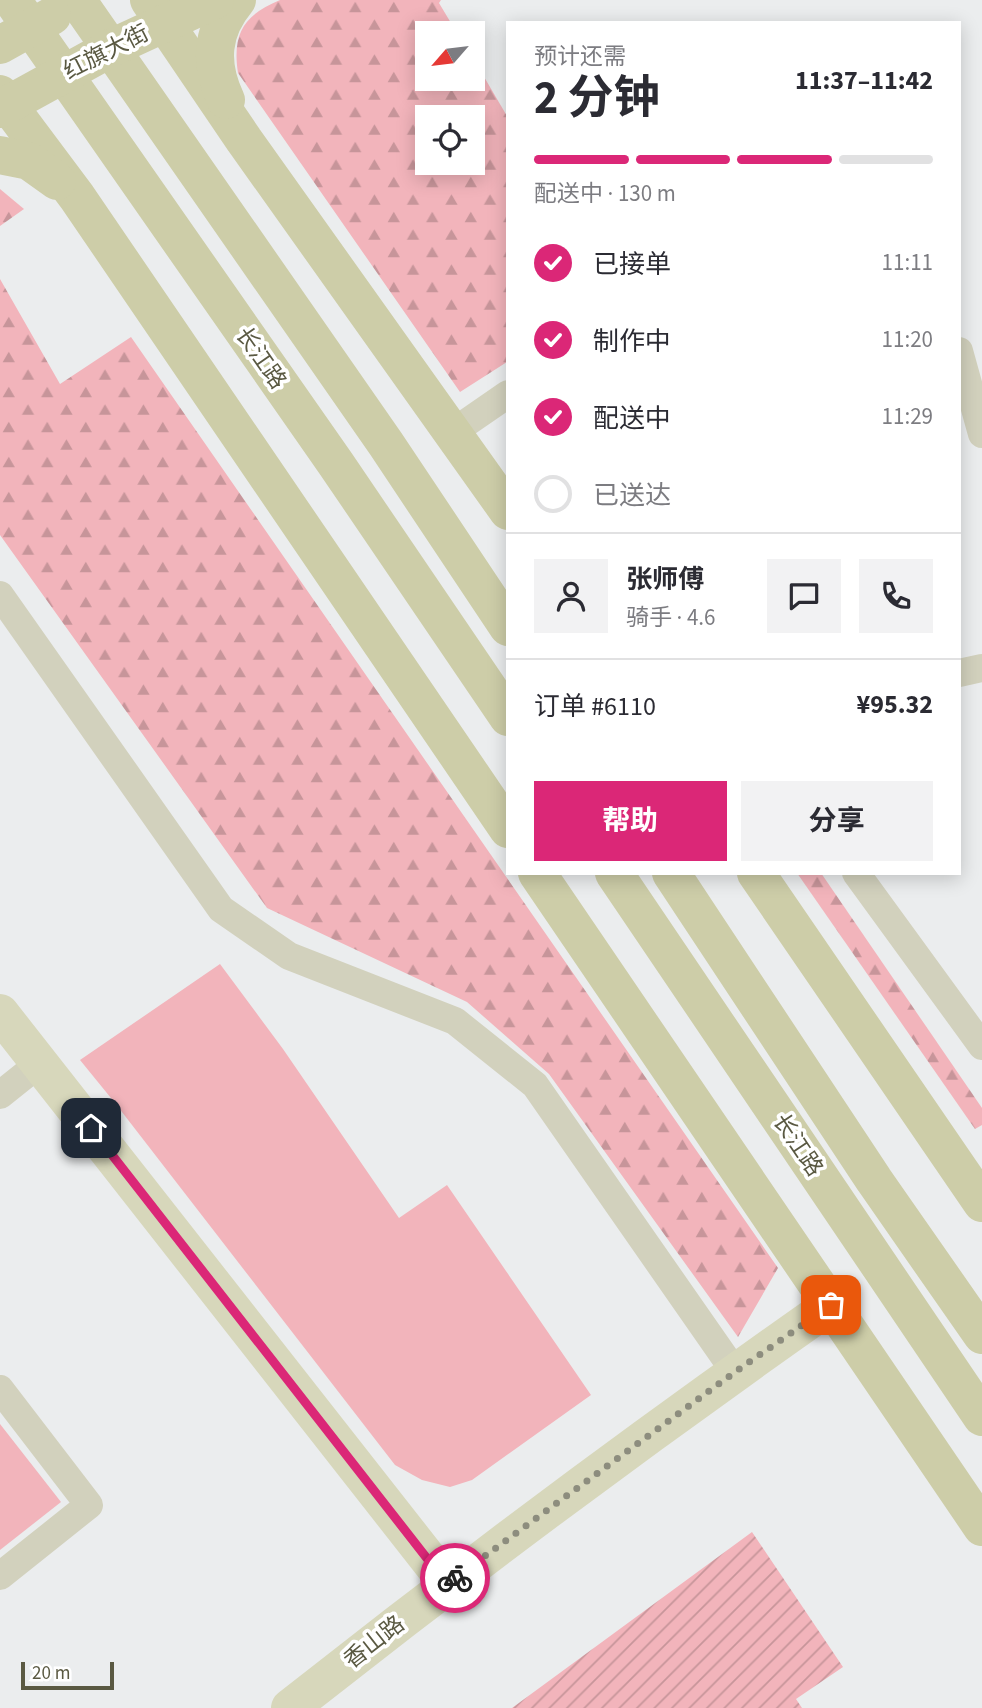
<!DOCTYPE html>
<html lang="zh">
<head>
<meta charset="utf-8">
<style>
  :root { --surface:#fff; --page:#f2f2f3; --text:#2b2b33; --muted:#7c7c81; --line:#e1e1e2; --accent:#db2777 }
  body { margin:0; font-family:"Source Sans 3","Noto Sans SC",sans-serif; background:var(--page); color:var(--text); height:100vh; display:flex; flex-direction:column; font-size:26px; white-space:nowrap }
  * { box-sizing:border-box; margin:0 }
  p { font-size:23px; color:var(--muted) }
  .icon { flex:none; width:38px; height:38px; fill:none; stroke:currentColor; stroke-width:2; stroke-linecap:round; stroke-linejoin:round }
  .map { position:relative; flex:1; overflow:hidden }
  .side { position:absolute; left:506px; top:21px; width:455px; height:854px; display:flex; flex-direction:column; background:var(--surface); border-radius:0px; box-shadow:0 4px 18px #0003 }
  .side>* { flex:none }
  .needle { width:46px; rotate:242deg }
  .controls { position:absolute; left:415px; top:21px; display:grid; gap:14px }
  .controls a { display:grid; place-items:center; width:70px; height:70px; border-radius:0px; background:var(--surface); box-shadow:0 4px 18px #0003; font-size:35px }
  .scale { position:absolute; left:21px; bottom:18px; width:93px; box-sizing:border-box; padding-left:7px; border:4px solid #5a5942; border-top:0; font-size:19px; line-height:24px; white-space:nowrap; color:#5a5942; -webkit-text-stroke:5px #fff; paint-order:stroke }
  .pin { position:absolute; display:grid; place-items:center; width:60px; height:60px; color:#fff; margin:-30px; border-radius:14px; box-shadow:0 4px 10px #0006 }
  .courier { position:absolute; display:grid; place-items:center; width:70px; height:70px; margin:-35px; border:5px solid #db2777; border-radius:50%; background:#fff; color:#222; box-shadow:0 2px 9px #0007 }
  .headline em { font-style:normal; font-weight:700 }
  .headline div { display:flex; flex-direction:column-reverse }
  .headline { display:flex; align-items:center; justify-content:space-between; height:119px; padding:0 28px }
  h1 { font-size:46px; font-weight:700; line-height:52px }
  .bar { display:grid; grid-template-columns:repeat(4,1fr); gap:10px 7px; align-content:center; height:84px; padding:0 28px }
  .bar i { height:9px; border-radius:5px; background:var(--line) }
  .bar .active { background:var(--accent) }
  .bar p { grid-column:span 4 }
  .line { display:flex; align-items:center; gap:18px; padding:0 28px; border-top:2px solid var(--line) }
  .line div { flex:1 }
  .round { display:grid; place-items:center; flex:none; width:74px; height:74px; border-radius:0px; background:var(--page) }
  ol { padding:0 28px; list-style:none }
  li { display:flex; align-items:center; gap:21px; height:77px }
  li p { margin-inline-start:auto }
  li .icon { padding:7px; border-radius:50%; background:var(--accent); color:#fff; stroke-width:4 }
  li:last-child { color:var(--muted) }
  li i { width:38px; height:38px; border:4px solid var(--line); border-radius:50% }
  .cta { display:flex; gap:14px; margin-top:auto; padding:14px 28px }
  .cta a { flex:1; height:80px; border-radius:0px; background:var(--accent); color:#fff; font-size:28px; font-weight:700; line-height:80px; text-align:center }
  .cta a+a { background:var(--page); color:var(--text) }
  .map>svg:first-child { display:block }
</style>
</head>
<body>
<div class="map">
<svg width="982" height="1708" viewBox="0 0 982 1708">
  <defs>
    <pattern id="forest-firs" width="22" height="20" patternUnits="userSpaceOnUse" patternTransform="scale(1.75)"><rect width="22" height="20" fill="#f2b4bb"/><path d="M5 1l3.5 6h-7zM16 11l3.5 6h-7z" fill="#c7959a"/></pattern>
    <pattern id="garden-furrows" width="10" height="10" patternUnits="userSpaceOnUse" patternTransform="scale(1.75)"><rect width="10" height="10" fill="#f2b4bb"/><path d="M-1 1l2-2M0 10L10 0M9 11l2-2" fill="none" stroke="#c7959a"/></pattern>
  </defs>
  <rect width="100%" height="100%" fill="#ebedee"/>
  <g fill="#f2b4bb">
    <path d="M220,964L283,1049L399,1218L447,1185L591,1395L472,1480L450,1487L422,1480L395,1465L115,1103L80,1060Z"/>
    <path d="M0,1424L61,1502L0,1550Z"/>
  </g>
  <g fill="url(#forest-firs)" fill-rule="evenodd">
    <path d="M280,0H441L439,3L457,33H427V79H472L473,58L507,116V362L460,392L238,73C232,33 244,15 280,0ZM427,117H472V163H427Z"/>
    <path d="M0,189L24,209L0,226Z"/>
    <path d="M0,279L60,384L131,337L778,1268L738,1337L549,1074L467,1002L267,908L0,535Z"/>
    <path d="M797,873H821L982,1108V1125L975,1129Z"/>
  </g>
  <path fill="url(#garden-furrows)" d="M752,1532L843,1667L796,1699L802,1708H512Z"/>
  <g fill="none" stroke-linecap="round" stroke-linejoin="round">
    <g stroke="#d2d1bd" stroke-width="28">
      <path d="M959,351L982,434"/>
      <path d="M453,432L508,394"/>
      <path d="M0,595L221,909L289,956L455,1021L535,1085L735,1372"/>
      <path d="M959,673L982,668"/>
      <path d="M856,873L982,1046"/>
      <path d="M0,1095L40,1063"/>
      <path d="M0,1389L89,1505L0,1576"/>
    </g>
    <g stroke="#d7d7bb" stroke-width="38">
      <path d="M0,1013L448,1584"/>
      <path d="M290,1708C467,1568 647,1434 831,1305"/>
    </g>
    <g stroke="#cdcda8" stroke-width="38">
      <path d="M12,0L336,464L508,717"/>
      <path d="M77,0L386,444L508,627"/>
      <path d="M149,0L244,140L508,511"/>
      <path d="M0,45L52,16"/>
      <path d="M0,94L77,197L508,829"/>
      <path d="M226,100C209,64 211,31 237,0"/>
      <path d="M0,109L111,48L215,0"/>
      <path d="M0,155L29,161L57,181"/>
      <path d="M537,873L982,1527"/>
      <path d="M614,873L982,1417"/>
      <path d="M671,873L874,1180L982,1335"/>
      <path d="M756,873L982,1203"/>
    </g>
  </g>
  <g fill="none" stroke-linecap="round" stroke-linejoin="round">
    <path stroke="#8d8d7e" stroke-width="7" stroke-dasharray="0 12.6" d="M455,1578L735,1372L831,1305"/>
    <path stroke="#db2777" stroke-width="9" d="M91,1128L447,1584L455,1578"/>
  </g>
  <g text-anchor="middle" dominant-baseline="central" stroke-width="7" stroke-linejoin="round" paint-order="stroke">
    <g font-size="23" fill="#5a5942" stroke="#fff">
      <text transform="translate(106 52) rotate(-27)">红旗大街</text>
      <text transform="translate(261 358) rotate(55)">长江路</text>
      <text transform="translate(798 1145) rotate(56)">长江路</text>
      <text transform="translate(374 1642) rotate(-38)">香山路</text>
    </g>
  </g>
</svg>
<div class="controls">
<a><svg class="needle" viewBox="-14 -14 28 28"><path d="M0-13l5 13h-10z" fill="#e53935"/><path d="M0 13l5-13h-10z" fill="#7c7c81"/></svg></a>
<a><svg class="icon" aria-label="locate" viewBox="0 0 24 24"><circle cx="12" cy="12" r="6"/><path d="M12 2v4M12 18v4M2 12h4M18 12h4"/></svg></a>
</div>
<div class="scale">20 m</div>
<div class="pin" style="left:831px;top:1305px;background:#ea580c"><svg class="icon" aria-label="bag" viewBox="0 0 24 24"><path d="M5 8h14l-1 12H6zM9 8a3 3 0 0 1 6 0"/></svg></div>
<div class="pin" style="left:91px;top:1128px;background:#1f2937"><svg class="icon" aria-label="home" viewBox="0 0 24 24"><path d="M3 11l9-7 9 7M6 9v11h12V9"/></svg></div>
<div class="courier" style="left:455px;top:1578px"><svg class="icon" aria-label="bike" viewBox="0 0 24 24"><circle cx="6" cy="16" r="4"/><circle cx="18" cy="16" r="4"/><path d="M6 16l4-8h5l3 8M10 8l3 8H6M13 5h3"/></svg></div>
<section class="side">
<div class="headline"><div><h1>2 分钟</h1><p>预计还需</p></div><em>11:37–11:42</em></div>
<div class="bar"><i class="active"></i><i class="active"></i><i class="active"></i><i></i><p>配送中 · 130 m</p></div>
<ol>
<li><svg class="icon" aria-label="check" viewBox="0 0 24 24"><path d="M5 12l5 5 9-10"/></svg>已接单<p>11:11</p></li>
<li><svg class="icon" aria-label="check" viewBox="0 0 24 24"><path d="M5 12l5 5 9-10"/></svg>制作中<p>11:20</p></li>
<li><svg class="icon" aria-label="check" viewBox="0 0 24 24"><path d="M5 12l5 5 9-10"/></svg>配送中<p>11:29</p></li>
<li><i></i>已送达</li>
</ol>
<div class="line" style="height:126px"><a class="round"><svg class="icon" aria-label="person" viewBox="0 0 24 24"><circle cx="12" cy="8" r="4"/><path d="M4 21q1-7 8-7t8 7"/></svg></a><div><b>张师傅</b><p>骑手 · 4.6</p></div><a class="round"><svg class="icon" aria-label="chat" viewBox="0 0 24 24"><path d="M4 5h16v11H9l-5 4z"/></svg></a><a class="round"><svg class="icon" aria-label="phone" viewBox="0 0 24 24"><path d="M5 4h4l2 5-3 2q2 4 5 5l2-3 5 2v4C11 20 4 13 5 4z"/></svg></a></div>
<div class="line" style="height:91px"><div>订单 #6110</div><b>¥95.32</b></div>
<div class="cta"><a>帮助</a><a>分享</a></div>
</section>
</div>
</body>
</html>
